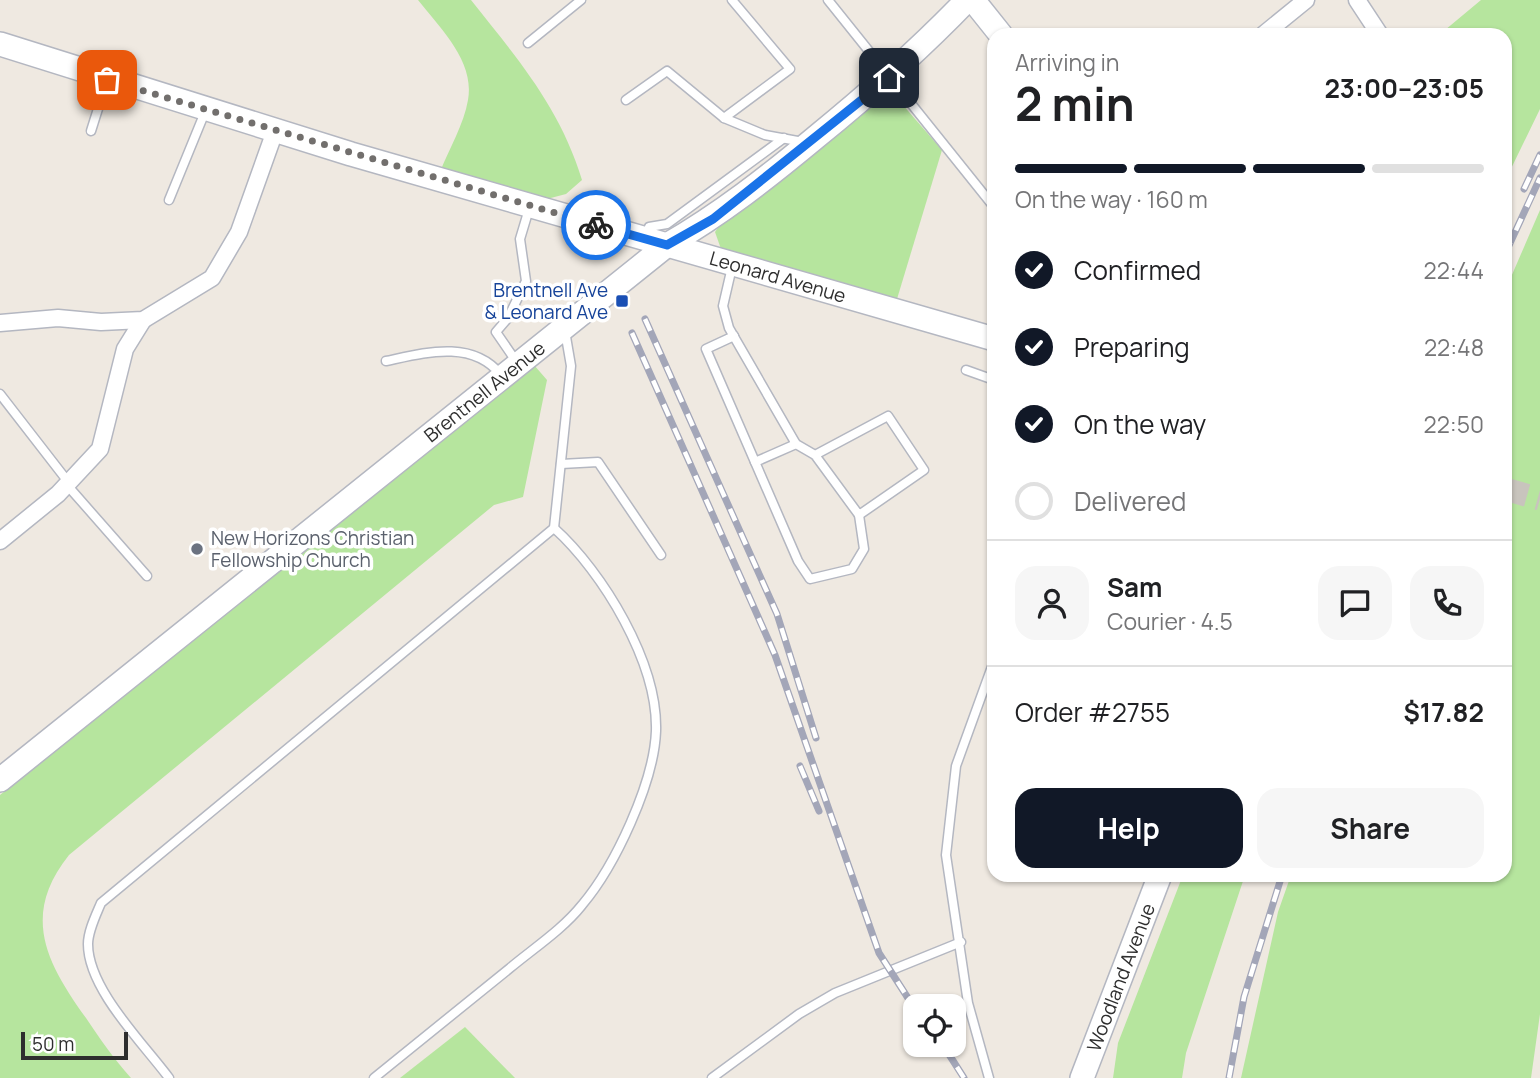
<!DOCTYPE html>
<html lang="en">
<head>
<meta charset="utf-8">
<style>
  :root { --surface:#fff; --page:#f6f6f6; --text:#202124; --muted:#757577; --line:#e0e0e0; --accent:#111827 }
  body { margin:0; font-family:Manrope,sans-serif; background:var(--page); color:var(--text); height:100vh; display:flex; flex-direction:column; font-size:26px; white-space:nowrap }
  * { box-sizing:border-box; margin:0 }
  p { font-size:23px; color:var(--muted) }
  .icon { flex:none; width:38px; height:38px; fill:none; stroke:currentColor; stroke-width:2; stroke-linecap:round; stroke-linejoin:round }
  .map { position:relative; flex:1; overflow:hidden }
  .panel { position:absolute; left:987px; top:28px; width:525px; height:854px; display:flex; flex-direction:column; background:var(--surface); border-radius:21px; box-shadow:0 2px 5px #0004 }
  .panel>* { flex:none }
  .controls { position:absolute; left:903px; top:994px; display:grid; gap:14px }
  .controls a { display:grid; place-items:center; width:63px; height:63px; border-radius:14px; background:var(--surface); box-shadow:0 2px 5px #0004; font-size:35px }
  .scale { position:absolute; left:21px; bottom:18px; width:107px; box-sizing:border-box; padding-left:7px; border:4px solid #2e2e2e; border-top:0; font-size:19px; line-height:24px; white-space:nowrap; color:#2e2e2e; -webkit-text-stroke:5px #fff; paint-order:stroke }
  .pin { position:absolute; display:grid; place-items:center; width:60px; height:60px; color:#fff; margin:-30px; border-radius:14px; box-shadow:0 4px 10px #0006 }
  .courier { position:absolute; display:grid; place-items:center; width:70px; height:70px; margin:-35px; border:5px solid #1a73e8; border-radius:50%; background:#fff; color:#222; box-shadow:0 2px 9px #0007 }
  .overview em { font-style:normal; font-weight:700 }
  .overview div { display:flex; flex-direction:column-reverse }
  .overview { display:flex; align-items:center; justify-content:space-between; height:119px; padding:0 28px }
  h1 { font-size:46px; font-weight:700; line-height:52px }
  .bar { display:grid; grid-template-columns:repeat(4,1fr); gap:10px 7px; align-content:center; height:84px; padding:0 28px }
  .bar i { height:9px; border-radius:5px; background:var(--line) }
  .bar .active { background:var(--accent) }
  .bar p { grid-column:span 4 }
  .line { display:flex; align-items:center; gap:18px; padding:0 28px; border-top:2px solid var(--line) }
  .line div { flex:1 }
  .round { display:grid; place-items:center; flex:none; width:74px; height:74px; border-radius:21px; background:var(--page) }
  ol { padding:0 28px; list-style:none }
  li { display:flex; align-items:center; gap:21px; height:77px }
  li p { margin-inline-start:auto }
  li .icon { padding:7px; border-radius:50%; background:var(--accent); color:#fff; stroke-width:4 }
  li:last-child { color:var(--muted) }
  li i { width:38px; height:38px; border:4px solid var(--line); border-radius:50% }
  .primary-button { display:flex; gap:14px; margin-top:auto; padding:14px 28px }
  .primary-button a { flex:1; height:80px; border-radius:21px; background:var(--accent); color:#fff; font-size:28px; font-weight:700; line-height:80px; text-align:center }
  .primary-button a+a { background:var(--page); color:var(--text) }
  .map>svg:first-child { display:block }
</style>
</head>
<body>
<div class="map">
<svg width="1540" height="1078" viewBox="0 0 1540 1078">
  <rect width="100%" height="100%" fill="#efe9e1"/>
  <g fill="#b6e59e">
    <path d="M418,0H471C517,58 560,107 582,180L566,194L543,200L440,172C449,149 464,124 468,100C475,61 440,28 418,0Z"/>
    <path d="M1481,0H1540V109L1505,181V35H1439Z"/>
    <path d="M889,89L942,150L897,299L721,249L715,232L722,222Z"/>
    <path d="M1540,210V1014L1531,1078H1241L1278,912L1291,875H1505V291Z"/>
    <path d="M534,365L547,380L523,497L494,505L69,855C21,915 46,962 86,1018C100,1039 114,1059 131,1078H0V795Z"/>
    <path d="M1183,875H1245L1186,1053L1182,1078H1113L1118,1043Z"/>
    <path d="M465,1027L515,1078H400Z"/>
  </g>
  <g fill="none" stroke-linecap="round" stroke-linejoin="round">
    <path stroke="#c8c4bd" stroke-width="23" stroke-dasharray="23 11" stroke-linecap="butt" d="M1505,489L1540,499"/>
    <g stroke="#b4b7c1" stroke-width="11">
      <g id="lane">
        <path d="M828,0L994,207"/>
        <path d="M528,43L581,0"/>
        <path d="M626,100L667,71L724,118L765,135L803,142"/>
        <path d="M724,118L790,69L732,0"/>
        <path d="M91,131L107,80"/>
        <path d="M169,200L205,112"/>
        <path d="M647,235L649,227L667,224L784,138"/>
        <path d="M732,267L723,306L729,328L796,444L815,455L859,515L924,470L888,416L815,455"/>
        <path d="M734,336L706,349L798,561L810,579L852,569L864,549L859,515"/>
        <path d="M386,361C424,353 472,339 501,375"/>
        <path d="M518,364L496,332L508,318L526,281L520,239L529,209"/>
        <path d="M966,370L994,380"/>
        <path d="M0,394L69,483"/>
        <path d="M755,462L796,444"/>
        <path d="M561,464L598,462L661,555"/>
        <path d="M67,485L147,576"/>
        <path d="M169,1078C143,1043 88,989 88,944C88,931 96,915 101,903L554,528L571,366L565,331"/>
        <path d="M374,1078C420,1041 465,1004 510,968C534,948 563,929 582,905C615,866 654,783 656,731C658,663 603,572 554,528"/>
        <path d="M712,1078L799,1014L835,993L961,942"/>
        <path d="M989,1078L968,1003L946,855L956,766L994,661"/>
      </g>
    </g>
    <g stroke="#b4b7c1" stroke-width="19">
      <g id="street">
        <path d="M1357,0L1380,35"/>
        <path d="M1263,35L1306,0"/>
        <path d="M0,323L58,318L101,322L143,320L212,278L239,232L275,131"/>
        <path d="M0,541L58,494L100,449L125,349L143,320"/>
      </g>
    </g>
    <g stroke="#b4b7c1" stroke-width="26">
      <g id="secondary">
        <path d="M973,0L1001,35"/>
        <path id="s1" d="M0,44L351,154L994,339"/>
        <path id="s2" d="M0,780L667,245C721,214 768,177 815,138C869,94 919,50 967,0"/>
        <path id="s3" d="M1082,1078L1160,875"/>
      </g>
    </g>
    <use href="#lane" stroke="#fff" stroke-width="8"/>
    <use href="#street" stroke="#fff" stroke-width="16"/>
    <use href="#secondary" stroke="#fff" stroke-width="23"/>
    <g stroke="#a3a6b8" stroke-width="7">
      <g id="rail">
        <path d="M1524,189L1540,155"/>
        <path d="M1505,254L1540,178"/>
        <path d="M645,319L777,614L816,738"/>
        <path d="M632,333L775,655L879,953L915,1009"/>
        <path d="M800,766L819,811"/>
        <path d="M943,1045L964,1078"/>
        <path d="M1229,1078L1244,997L1282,875"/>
      </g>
    </g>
    <use href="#rail" stroke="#fff" stroke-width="4.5" stroke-dasharray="13" stroke-linecap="butt"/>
  </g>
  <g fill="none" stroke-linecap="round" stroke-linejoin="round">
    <path stroke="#726f6d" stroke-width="7" stroke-dasharray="0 12.6" d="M107,80L596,225"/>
    <path stroke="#1a73e8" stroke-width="9" d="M596,225L667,245L713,219L889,78"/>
  </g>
  <rect fill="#1a4fb4" stroke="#fff" stroke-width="2.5" x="615" y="294" width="14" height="14" rx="3.5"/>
  <circle fill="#6b7280" stroke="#fff" stroke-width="2.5" cx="197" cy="549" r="7"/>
  <g text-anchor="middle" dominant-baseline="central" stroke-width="7" stroke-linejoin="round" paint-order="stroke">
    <g font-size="19" fill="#2e2e2e" stroke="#fff">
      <text stroke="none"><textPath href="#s1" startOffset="812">Leonard Avenue</textPath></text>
      <text stroke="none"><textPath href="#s2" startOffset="621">Brentnell Avenue</textPath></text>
      <text stroke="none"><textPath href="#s3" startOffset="108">Woodland Avenue</textPath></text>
    </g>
    <g font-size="19" fill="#164399" stroke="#fff" text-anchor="end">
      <text x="608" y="290">Brentnell Ave<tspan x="608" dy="22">&amp; Leonard Ave</tspan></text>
    </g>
    <g font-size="19" fill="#5b616d" stroke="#fff" text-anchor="start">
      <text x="211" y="538">New Horizons Christian<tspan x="211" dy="22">Fellowship Church</tspan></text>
    </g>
  </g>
</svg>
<div class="controls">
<a><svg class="icon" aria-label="locate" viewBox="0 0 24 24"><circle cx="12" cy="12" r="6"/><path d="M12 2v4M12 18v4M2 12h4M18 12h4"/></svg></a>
</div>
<div class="scale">50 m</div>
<div class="pin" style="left:107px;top:80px;background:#ea580c"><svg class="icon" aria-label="bag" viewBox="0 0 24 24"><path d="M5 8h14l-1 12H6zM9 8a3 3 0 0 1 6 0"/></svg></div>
<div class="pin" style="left:889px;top:78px;background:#1f2937"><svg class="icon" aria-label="home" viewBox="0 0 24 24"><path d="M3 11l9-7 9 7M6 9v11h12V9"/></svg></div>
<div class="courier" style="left:596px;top:225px"><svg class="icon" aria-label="bike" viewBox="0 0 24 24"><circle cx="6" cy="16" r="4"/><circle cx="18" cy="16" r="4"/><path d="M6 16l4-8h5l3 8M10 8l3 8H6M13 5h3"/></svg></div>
<section class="panel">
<div class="overview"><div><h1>2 min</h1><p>Arriving in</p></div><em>23:00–23:05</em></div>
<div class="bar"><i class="active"></i><i class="active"></i><i class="active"></i><i></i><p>On the way · 160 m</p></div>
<ol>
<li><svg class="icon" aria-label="check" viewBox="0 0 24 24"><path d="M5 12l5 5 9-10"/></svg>Confirmed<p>22:44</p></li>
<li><svg class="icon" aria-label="check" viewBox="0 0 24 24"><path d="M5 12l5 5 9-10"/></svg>Preparing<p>22:48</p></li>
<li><svg class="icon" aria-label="check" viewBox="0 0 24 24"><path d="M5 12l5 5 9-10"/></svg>On the way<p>22:50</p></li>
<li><i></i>Delivered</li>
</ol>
<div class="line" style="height:126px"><a class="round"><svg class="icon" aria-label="person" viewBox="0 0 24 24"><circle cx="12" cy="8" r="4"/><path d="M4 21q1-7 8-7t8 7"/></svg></a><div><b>Sam</b><p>Courier · 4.5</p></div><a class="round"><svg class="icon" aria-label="chat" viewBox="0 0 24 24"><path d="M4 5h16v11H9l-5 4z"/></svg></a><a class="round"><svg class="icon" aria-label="phone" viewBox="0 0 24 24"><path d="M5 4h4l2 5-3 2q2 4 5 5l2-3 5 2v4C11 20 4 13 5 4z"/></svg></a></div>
<div class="line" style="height:91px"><div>Order #2755</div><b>$17.82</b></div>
<div class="primary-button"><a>Help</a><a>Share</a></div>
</section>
</div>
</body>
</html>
